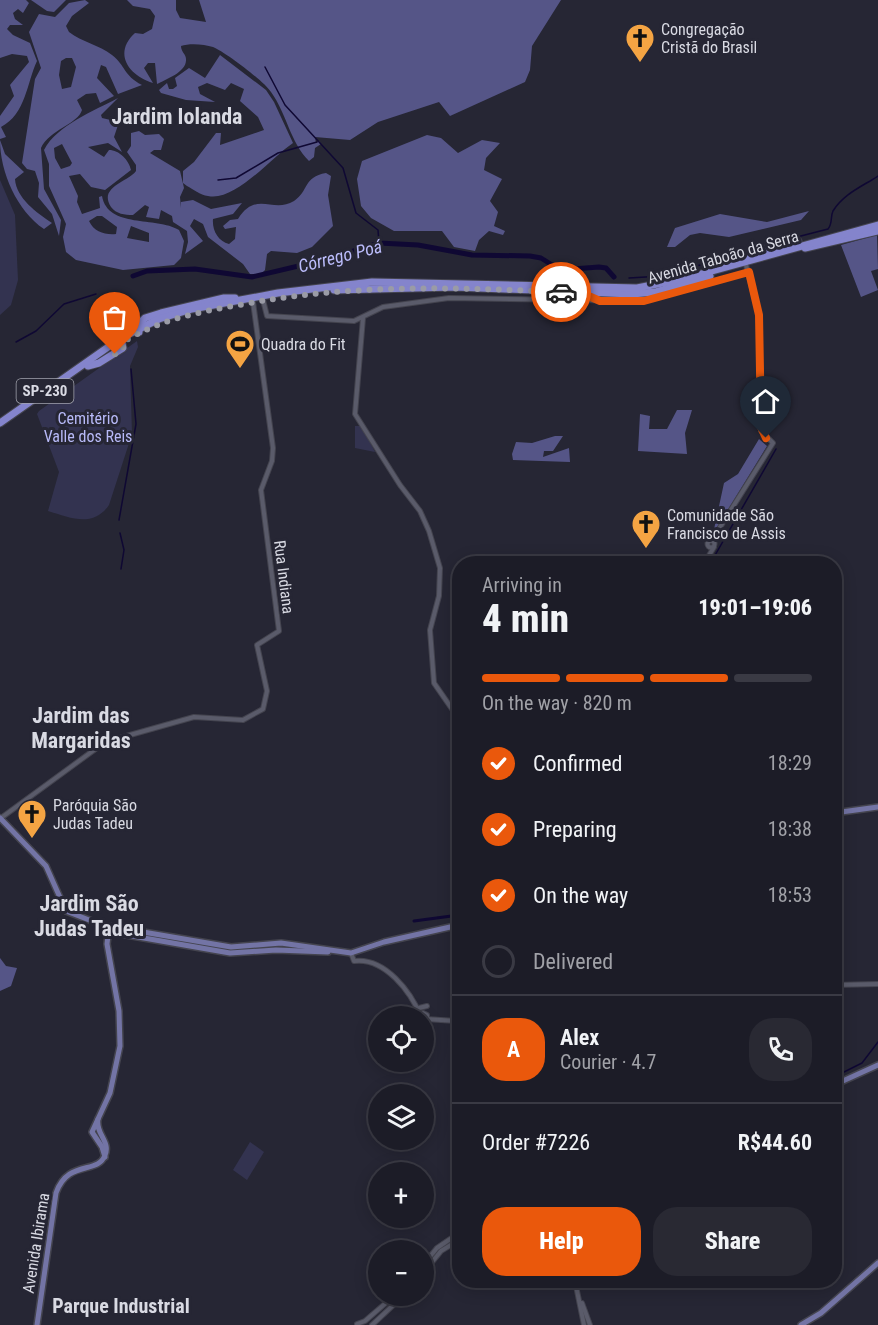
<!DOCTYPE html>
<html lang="en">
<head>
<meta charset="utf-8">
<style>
  :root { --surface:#1c1c27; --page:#292933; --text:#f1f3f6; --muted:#a0a1a7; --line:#3a3a44; --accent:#ea580c }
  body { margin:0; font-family:"Roboto Condensed",sans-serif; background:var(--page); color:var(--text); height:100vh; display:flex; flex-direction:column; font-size:22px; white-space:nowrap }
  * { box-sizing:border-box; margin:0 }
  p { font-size:20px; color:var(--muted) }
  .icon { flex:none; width:33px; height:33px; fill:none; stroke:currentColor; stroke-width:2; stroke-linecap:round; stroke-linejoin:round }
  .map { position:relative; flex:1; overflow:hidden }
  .side { position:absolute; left:452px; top:556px; width:390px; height:732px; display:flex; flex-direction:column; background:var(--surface); border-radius:24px; box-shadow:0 3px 15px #0003,0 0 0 2px var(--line) }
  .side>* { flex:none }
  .buttons { position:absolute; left:368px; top:1006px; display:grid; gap:12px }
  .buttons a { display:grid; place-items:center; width:66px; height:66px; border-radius:50%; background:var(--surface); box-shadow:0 3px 15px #0003,0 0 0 2px var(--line); font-size:30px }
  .pin { position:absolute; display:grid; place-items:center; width:51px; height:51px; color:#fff; margin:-62px -26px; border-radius:50% 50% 50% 0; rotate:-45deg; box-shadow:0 0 6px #0007 }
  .pin .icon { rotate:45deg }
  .courier { position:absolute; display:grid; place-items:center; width:60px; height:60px; margin:-30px; border:4px solid #ea580c; border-radius:50%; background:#fff; color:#222; box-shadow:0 2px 8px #0007 }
  .summary em { font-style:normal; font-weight:800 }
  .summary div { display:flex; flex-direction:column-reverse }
  .summary { display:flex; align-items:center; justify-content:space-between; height:102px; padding:0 30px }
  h1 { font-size:39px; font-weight:800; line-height:45px }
  .bar { display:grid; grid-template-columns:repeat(4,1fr); gap:9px 6px; align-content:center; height:72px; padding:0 30px }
  .bar i { height:8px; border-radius:4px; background:var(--line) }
  .bar .active { background:var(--accent) }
  .bar p { grid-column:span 4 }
  .line { display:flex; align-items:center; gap:15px; padding:0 30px; border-top:2px solid var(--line) }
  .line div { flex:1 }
  .round { display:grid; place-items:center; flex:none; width:63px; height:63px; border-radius:24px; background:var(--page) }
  ol { padding:0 30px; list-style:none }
  li { display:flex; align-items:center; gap:18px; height:66px }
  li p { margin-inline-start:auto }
  li .icon { padding:6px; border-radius:50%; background:var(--accent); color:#fff; stroke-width:4 }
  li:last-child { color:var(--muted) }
  li i { width:33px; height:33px; border:3px solid var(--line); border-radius:50% }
  .action { display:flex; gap:12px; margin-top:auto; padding:12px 30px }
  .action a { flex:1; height:69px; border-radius:24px; background:var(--accent); color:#fff; font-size:24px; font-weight:800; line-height:69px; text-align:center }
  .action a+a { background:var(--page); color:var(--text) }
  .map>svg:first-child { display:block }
</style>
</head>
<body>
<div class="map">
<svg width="878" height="1325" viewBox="0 0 878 1325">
  <rect width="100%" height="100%" fill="#262634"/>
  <g fill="#333350">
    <path d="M0,180L15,215L18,280L11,305L0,315Z"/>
    <path d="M137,341L138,347L130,366L132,434L109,505C93,528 71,518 48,511L59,472L37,414L39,411Z"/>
    <path d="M355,426H362L375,452L355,448Z"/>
    <path d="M250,1142L264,1152L247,1180L233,1170Z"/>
  </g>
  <g fill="#555587" fill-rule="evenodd">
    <path d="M0,0H26L29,3L23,13L18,9L13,13L15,19L23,25H10L7,29L13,35L30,43L37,61C27,82 26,114 1,127L6,137L0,139V116L14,96L10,85L29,62L27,56L12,54L0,58Z"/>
    <path d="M31,0H66L54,12L47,11Z"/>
    <path d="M85,0L89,3L72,16L66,26L69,32C82,42 99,45 112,55C126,66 123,75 142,85L118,94L106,67L101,65L97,78L114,96L100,103L96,93L86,94L77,100L82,110C78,124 49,130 41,148L44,189L61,220L59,236L52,214L38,197L39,183L35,171L27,169L22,163L35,79L41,68L29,32L39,14L55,17L69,3ZM66,58H72L76,67L71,87L62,89L59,75L61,61Z"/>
    <path d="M127,0H176V10L180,18L206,22L199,0H561L532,46L530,70L525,82L450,116L439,102L378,122L350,140L315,137L316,143L319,141L321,144L315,148L314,157L309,161C290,142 287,114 271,92C264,81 225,52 213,47C204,44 189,43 181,46C181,52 186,54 186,59C187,72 166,79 157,84L155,63H148L144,68L153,83C128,75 113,53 135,33L143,34L152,29L155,16L150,9L133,6Z"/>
    <path d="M220,55L266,90L274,102L293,143C272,157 235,202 208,196C200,195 193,189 187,186L183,183V171L194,162L216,133H221L220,145L264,130L258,117L240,101L244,89L231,83L225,90L207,83L198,87L200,94L215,102L186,100L161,93L159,90L167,83L169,89H173L177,86L175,78L189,68L205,78Z"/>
    <path d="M118,98L101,115L102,118L119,122L114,137L122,152L108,143L88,147L104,157L109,150C119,150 129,160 131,170L105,190L91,187L80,174L69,176L78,196L77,202L82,214L100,208L99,197L102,196C108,229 156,216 179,230L184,241L181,258L174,265L123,270L76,260L66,252L63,237L66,224L49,186V164L44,150C57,125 94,111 118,98ZM62,144L72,163L70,166L61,169L55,158L54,148ZM97,216H102L117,227L116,234C105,235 94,232 89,221ZM131,226L149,233V242L127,238Z"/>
    <path d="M139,131L145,135L159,134L164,139L161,150H154L150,153L180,171L184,188L180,197L181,208V202L193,200L211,209L242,203L233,214L213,219C212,230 218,241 229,244L235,239L236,227L225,229L223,226L230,220L238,219C256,190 273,214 294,201C309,191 303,177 326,173L331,176L328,195L333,226L312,247L297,253L271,251L267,254L265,270L261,274H250L243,264L208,237L203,224L194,219L190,226L203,241L185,254L188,242L187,231L173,222L172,216L161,210L159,219L146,217L149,207L145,205L133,215C125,215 116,214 111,207C98,187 128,182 136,171V165L127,152L131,146V133Z"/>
    <path d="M427,135L441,138L458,153L482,140L500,143L486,158L484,170L502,179L490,201L498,212L494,226L505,231L503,235L489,231L479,240L475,251L454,247L442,231H394L371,218L361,206L357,179L362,161Z"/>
    <path d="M0,140L5,154L24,172L15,179C16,198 37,213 52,223L44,229C17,211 0,172 0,140Z"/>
    <path d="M809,211L801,220L729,237L700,233L690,235L675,247H667L675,228L720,214L767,222Z"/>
    <path d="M877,235L878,269L871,271L878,290L861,297L841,245Z"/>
    <path d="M677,410H692L685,433L687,454L638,451L640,414L650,416L649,429H667Z"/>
    <path d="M555,436H563L553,451H544L543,457L569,448L570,462L513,460L512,454L516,442L532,443Z"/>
    <path d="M759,439L767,446L713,534L724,483L738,474Z"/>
    <path d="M0,958L6,966L17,968L11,986L0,991Z"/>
  </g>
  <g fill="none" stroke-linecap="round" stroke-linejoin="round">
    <g stroke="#0f0833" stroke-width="1.5">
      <path d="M265,67L285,105L343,168L356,213L378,230L379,243"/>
      <path d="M218,180L236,178L278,153L317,142"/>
      <path d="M766,245L828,229C833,223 830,217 833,211C843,194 863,186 878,176"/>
      <path d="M629,278L662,276L756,249"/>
      <path d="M16,342L36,331L64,304L96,294"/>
      <path d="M119,520L136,424L131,369"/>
      <path d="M120,533L124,550L121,569"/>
      <path d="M710,564L776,449"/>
      <path d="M834,1077L862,1063L878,1042"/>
    </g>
    <path stroke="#0f0833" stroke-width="3" d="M414,921L459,915"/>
    <path stroke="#0f0833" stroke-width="5" d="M133,276L147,271L195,269L252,277L328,259L379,243L418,245L472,255L530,256L541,258L560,270L599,267L606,268L614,277"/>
    <g stroke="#44444f" stroke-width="6">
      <g id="minor">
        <path d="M263,300L267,316L354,321L383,307L449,298L644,301L749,272"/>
        <path d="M363,318L355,414L400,485L420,511L429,531L440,568L439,596L430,630L434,683L459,719"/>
        <path d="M712,540L773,443L761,431L759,315L746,265"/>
        <circle cx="711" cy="544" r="3.5"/>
        <path d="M704,564L714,547"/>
        <path d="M1,818L105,742L194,717L243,720L263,709L267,691L257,645L279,631L261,490L272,461L273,448L253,302"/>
        <path d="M351,953L354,961C385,957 411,992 421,1017"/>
        <path d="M834,985L878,984"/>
        <path d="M419,1008L427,1006"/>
        <path d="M421,1017L423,1013L427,1015V1018L423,1019"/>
        <path d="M426,1019L456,1021L459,1024"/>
        <path d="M423,1265L437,1248L459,1233"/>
        <path d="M423,1273L441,1251L459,1240"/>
        <path d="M575,1281L584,1325"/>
        <path d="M582,1303L590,1325"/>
        <path d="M357,1324L365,1321L394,1296"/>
        <path d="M372,1325L403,1296"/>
      </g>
    </g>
    <g stroke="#44444f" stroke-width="8">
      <g id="major">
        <path d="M834,813L878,807"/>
        <path d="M0,818L46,866L66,911L102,925L231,947L281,943L351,953L384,942L459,925"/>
        <path d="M106,928L121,934L230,953L276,950L328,952"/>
        <path d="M834,1085L878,1065"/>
        <path d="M105,1157L102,1147L92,1132L110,1093L120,1046L119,1011L107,944L109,927"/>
        <path d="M37,1325L56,1193C68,1159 98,1175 105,1155C111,1142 95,1133 98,1119"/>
        <path d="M801,1325L821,1313L878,1263"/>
      </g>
    </g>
    <g stroke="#44444f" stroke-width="9">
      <g id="highway">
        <path d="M805,248L878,231"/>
        <path d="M748,260L757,251L798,241"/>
        <path d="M334,290L455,287L632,294L655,292L710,276"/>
        <path d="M139,332V324L145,318L161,313L224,298H235"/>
        <path d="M88,366L99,363L123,348L121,338"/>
        <path d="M0,423L121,338L159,319L192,309L278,293L372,282L637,288L683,279L878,225"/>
      </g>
    </g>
    <use href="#minor" stroke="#5a5b6a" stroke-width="4"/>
    <use href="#major" stroke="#7374a5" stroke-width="5"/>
    <use href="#highway" stroke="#8484cc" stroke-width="7"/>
  </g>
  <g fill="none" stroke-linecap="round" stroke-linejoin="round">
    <path stroke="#9a9ba6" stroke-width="6" stroke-dasharray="0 10.8" d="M115,354L123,348V342C159,320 198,312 239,305C348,284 450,287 561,292"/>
    <path stroke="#ea580c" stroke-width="8" d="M561,292L584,294L600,301H644L749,272L759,315L761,427L766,438"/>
  </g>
  <defs>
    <g id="church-pin" transform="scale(1.5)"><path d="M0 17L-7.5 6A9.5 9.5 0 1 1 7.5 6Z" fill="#f4a443" stroke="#262634"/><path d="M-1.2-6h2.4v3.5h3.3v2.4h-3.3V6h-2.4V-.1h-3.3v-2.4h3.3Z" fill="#111"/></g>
    <g id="stadium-pin" transform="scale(1.5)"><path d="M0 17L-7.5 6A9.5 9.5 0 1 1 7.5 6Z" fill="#f4a443" stroke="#262634"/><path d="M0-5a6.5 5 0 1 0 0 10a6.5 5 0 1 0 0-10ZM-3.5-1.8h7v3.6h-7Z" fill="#111"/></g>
  </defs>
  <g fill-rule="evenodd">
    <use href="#church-pin" x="640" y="38"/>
    <use href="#stadium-pin" x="240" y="344"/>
    <use href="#church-pin" x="646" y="524"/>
    <use href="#church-pin" x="32" y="814"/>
  </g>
  <g text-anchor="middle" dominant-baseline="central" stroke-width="6" stroke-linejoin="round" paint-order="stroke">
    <rect fill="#262634" stroke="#a3a4ae" stroke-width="1.5" x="16.5" y="379" width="57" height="24" rx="4.5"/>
    <g font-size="15" font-weight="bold" fill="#d9dae3">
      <text x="45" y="391">SP-230</text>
    </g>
    <g font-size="16" fill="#d9dae3" stroke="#262634" text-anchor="start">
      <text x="661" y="29">Congregação<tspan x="661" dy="18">Cristã do Brasil</tspan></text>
      <text x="261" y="344">Quadra do Fit</text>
      <text x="667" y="515">Comunidade São<tspan x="667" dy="18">Francisco de Assis</tspan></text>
      <text x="53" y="805">Paróquia São<tspan x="53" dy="18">Judas Tadeu</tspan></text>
    </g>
    <g font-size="16" fill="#d9dae3" stroke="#262634">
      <text transform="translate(723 257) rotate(-16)">Avenida Taboão da Serra</text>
      <text transform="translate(284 577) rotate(83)">Rua Indiana</text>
      <text transform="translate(36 1243) rotate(-81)">Avenida Ibirama</text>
    </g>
    <g font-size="16" fill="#b8baf8" stroke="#262634">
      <text x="88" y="418">Cemitério<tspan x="88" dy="18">Valle dos Reis</tspan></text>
    </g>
    <g font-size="18" font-style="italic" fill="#bbbcfb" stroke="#262634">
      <text transform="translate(340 256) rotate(-14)">Córrego Poá</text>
    </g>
    <g font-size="20" font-weight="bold" fill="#d9dae3" stroke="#262634">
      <text x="121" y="1306">Parque Industrial</text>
    </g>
    <g font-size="22" font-weight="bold" fill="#d9dae3" stroke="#262634">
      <text x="177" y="116">Jardim Iolanda</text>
      <text x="81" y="715">Jardim das<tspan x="81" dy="25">Margaridas</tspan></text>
      <text x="89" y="903">Jardim São<tspan x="89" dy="25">Judas Tadeu</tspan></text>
    </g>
  </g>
</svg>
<div class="buttons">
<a><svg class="icon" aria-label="locate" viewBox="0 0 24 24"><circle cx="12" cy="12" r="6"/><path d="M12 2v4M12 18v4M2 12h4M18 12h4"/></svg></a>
<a><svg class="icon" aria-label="layers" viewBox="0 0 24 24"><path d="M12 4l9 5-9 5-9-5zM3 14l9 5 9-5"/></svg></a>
<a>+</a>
<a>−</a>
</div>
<div class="pin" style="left:115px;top:354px;background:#ea580c"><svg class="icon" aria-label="bag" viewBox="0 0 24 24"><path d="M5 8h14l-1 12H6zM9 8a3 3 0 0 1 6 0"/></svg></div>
<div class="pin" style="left:766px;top:438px;background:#1f2937"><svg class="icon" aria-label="home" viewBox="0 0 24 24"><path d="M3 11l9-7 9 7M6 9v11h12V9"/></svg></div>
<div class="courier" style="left:561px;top:292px"><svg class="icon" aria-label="car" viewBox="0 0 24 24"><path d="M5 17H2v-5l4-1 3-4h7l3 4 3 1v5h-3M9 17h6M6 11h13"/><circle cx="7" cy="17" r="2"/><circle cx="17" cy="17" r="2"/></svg></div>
<section class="side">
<div class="summary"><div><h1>4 min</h1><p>Arriving in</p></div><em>19:01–19:06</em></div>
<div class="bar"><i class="active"></i><i class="active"></i><i class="active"></i><i></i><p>On the way · 820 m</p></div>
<ol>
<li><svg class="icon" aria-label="check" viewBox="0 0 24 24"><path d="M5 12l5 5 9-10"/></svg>Confirmed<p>18:29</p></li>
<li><svg class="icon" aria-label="check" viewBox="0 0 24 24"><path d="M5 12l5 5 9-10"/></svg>Preparing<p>18:38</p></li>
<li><svg class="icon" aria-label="check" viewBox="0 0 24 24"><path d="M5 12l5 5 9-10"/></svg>On the way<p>18:53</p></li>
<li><i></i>Delivered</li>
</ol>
<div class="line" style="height:108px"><b class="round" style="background:var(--accent);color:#fff">A</b><div><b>Alex</b><p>Courier · 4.7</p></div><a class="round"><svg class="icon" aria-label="phone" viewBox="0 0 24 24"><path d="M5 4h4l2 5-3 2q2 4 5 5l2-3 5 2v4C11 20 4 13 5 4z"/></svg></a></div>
<div class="line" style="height:78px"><div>Order #7226</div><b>R$44.60</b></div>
<div class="action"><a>Help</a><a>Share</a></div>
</section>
</div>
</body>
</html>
